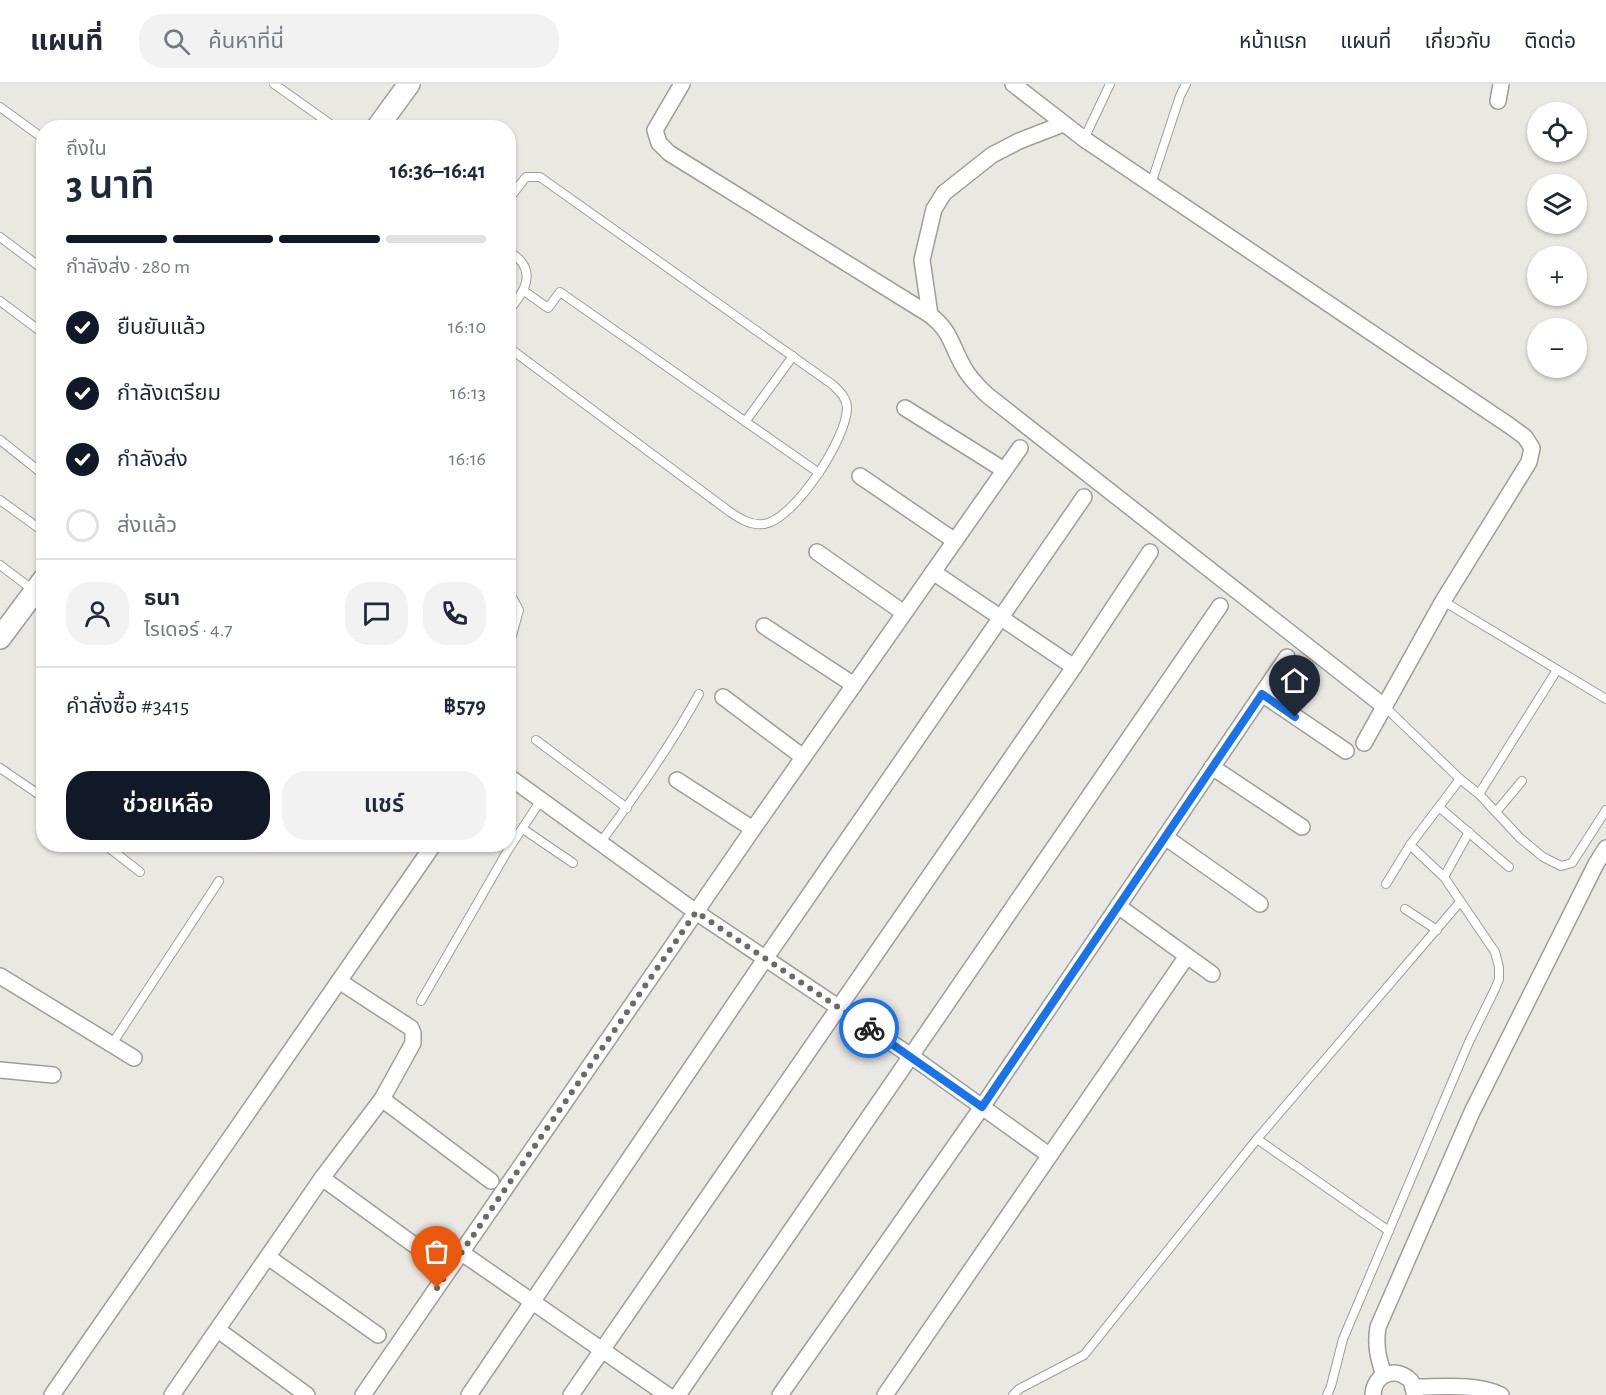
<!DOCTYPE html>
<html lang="th">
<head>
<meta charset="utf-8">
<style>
  :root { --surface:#fff; --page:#f2f2f3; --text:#1f2937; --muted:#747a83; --line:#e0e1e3; --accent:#111827 }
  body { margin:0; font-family:"Alegreya Sans","Noto Sans Thai",sans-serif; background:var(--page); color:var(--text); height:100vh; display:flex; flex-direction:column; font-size:22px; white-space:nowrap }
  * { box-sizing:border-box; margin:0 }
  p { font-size:20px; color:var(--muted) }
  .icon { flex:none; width:33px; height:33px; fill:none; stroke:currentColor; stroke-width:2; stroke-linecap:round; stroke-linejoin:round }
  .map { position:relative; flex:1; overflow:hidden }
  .drawer { position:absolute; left:36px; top:36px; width:480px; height:732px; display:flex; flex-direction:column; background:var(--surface); border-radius:24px; box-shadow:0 2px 4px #0004 }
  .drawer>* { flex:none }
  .fabs { position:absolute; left:1527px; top:18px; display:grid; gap:12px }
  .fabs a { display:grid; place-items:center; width:60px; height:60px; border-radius:50%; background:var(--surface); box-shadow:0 2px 4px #0004; font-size:30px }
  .pin { position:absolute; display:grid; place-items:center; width:51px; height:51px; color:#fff; margin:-62px -26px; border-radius:50% 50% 50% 0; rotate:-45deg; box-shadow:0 0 6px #0007 }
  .pin .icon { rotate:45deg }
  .courier { position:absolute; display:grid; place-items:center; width:60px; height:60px; margin:-30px; border:4px solid #1a73e8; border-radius:50%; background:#fff; color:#222; box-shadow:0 2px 8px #0007 }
  .summary em { font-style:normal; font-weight:600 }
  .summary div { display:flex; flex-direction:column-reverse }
  .summary { display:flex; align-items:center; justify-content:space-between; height:102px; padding:0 30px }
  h1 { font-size:39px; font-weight:600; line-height:45px }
  .bar { display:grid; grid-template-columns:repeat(4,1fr); gap:9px 6px; align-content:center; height:72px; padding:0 30px }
  .bar i { height:8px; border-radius:4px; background:var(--line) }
  .bar .selected { background:var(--accent) }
  .bar p { grid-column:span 4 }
  .line { display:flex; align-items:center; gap:15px; padding:0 30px; border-top:2px solid var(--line) }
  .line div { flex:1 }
  .round { display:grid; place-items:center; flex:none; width:63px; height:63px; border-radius:24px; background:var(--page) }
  ol { padding:0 30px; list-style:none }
  li { display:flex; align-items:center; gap:18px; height:66px }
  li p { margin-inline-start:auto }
  li .icon { padding:6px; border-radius:50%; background:var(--accent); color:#fff; stroke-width:4 }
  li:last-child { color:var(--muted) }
  li i { width:33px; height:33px; border:3px solid var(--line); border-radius:50% }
  .action { display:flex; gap:12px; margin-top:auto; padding:12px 30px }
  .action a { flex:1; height:69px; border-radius:24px; background:var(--accent); color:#fff; font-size:24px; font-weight:600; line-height:69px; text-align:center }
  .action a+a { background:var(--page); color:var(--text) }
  header { display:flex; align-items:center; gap:36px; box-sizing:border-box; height:84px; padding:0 30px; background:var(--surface); border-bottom:2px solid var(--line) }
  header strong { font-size:28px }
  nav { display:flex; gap:33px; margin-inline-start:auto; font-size:21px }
  .search { width:420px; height:54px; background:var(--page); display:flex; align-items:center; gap:15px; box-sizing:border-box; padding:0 21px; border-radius:24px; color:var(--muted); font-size:22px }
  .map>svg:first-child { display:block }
</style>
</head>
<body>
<header>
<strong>แผนที่</strong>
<div class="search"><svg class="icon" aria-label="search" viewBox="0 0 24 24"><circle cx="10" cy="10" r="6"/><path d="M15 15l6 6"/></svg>ค้นหาที่นี่</div>
<nav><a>หน้าแรก</a><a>แผนที่</a><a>เกี่ยวกับ</a><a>ติดต่อ</a></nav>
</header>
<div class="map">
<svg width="1606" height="1311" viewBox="0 0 1606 1311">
  <rect width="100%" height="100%" fill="#e9e8e3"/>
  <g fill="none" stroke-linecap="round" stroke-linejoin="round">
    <g stroke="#9e9d98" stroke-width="10">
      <g id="lane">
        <path d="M274,0L336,44"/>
        <path d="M0,23L44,55"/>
        <path d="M1084,55L1110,0"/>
        <path d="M1151,100L1180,12L1186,0"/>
        <path d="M508,116L526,93H540L833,301C840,308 846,313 847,323C848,353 794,436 764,440C751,442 739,434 730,428L508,263"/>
        <path d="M0,153L44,186"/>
        <path d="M508,167C513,170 520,175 523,180C534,197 518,215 508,228"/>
        <path d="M524,207L548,224L560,208L819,389"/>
        <path d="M0,217L44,250"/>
        <path d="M745,338L793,272"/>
        <path d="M0,356L44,391"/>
        <path d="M0,416L44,448"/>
        <path d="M0,481L33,506"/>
        <path d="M508,506L519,526L508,566"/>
        <path d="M1443,517L1606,615"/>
        <path d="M1385,623L1460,695L1479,710L1520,754L1543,773L1561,782L1572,779L1606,726"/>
        <path d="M536,656L627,724"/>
        <path d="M0,684L44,714"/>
        <path d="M1479,710L1557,586"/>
        <path d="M1439,723L1509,783"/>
        <path d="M1496,728L1522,697"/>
        <path d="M523,745L573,779"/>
        <path d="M600,759C636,711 670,663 699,610"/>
        <path d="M104,760L140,788"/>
        <path d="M1444,793L1469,748"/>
        <path d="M1386,800L1410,761"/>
        <path d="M1405,825L1437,846"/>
        <path d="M421,917L508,766L541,716"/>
        <path d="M112,960L219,797"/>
        <path d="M1257,1055L1389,1147"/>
        <path d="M1013,1311L1019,1305L1084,1271L1257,1055L1460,818"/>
        <path d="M1327,1311L1331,1302L1343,1255L1469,958L1495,905L1499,895V883L1495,868L1444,793L1410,761L1460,695"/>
      </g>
    </g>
    <g stroke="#9e9d98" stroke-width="18">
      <g id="street">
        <path d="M682,0L655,46L659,59L669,69L930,231C951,247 951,261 963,282C969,294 978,302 987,311L1385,623"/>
        <path d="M1013,0L1084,55L1510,342L1525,353L1532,364L1529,378L1443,517L1364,659"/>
        <path d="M1498,17L1501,0"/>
        <path d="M930,231L922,176L934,125L944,109L992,71L1019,57L1063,40"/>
        <path d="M905,324L1004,386"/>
        <path d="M860,392L955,457"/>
        <path d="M817,468L904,529"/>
        <path d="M933,488L1074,583"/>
        <path d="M764,542L854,601"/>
        <path d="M1262,610L1346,667"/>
        <path d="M723,613L803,673"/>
        <path d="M1212,683L1302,743"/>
        <path d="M508,692L696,828L911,972L1049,1071"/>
        <path d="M677,696L753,745"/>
        <path d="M1165,753L1260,820"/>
        <path d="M1118,822L1212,890"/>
        <path d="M0,892L134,974"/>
        <path d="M0,986L53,991"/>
        <path d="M382,1015L491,1097"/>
        <path d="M322,1094L428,1171"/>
        <path d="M462,1169L667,1311"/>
        <path d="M268,1173L378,1251"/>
        <path d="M218,1246L307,1311"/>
        <path d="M1384,1291C1378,1274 1375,1261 1378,1243L1472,1028L1596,780L1606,764"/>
        <path d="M1415,1303C1442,1303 1476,1299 1501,1311"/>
        <path d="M52,1311L434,760"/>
        <path d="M172,1311L322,1094L382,1015L413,959V949L411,944L339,897"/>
        <path d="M363,1311L753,745L1020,364"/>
        <path d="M469,1311L765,875L1084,413"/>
        <path d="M571,1311L1074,583L1150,468"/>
        <path d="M678,1311L1220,522"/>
        <path d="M780,1311L982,1023L1287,573"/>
        <path d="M885,1311L1187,872"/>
        <path d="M1373,1311C1374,1289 1396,1282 1411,1297L1415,1311"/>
      </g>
    </g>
    <g stroke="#9e9d98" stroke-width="24">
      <g id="secondary">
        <path d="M377,44L409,0"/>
        <path d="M0,554L44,495"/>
      </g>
    </g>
    <use href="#lane" stroke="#fff" stroke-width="8"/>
    <use href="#street" stroke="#fff" stroke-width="15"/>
    <use href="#secondary" stroke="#fff" stroke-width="21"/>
  </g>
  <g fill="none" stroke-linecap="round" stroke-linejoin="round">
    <path stroke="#6a6a67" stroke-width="6" stroke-dasharray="0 10.8" d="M437,1204L696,828L869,944"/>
    <path stroke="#1a73e8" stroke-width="8" d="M869,944L982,1023L1262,610L1295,633"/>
  </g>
</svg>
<div class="fabs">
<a><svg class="icon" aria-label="locate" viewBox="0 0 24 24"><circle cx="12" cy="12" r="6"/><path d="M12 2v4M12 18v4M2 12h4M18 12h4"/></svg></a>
<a><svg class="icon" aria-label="layers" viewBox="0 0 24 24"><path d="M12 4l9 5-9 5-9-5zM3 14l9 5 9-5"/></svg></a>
<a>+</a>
<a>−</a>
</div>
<div class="pin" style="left:437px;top:1204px;background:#ea580c"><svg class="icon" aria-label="bag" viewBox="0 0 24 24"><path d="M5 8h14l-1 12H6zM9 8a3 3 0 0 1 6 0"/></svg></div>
<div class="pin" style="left:1295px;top:633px;background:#1f2937"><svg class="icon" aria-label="home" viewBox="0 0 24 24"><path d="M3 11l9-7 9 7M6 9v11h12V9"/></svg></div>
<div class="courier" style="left:869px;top:944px"><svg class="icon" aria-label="bike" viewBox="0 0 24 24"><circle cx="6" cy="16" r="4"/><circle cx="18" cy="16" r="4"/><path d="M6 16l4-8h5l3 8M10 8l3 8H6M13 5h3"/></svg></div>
<section class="drawer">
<div class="summary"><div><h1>3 นาที</h1><p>ถึงใน</p></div><em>16:36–16:41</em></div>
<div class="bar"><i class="selected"></i><i class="selected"></i><i class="selected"></i><i></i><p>กำลังส่ง · 280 m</p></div>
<ol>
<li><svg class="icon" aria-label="check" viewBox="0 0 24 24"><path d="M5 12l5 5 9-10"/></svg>ยืนยันแล้ว<p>16:10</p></li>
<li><svg class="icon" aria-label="check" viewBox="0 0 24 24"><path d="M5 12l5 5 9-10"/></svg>กำลังเตรียม<p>16:13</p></li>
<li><svg class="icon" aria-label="check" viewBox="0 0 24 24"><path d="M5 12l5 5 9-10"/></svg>กำลังส่ง<p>16:16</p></li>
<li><i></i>ส่งแล้ว</li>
</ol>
<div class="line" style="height:108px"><a class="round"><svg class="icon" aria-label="person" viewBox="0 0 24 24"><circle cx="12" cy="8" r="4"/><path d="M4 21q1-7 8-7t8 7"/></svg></a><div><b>ธนา</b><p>ไรเดอร์ · 4.7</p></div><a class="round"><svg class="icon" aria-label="chat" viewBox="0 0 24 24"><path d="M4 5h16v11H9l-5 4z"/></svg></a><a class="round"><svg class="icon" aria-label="phone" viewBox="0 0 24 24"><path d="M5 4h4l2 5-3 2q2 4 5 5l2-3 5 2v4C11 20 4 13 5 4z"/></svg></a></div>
<div class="line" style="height:78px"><div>คำสั่งซื้อ #3415</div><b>฿579</b></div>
<div class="action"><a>ช่วยเหลือ</a><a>แชร์</a></div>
</section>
</div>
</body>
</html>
